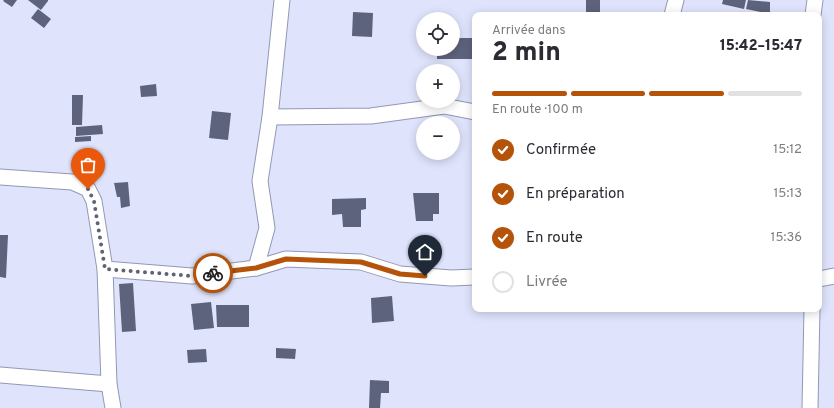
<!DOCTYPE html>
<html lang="fr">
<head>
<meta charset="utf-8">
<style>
  :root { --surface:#fff; --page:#f2f2f3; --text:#2b2b33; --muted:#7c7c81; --line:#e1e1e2; --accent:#b45309 }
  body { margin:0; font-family:Overpass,sans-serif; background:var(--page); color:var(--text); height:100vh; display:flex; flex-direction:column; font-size:15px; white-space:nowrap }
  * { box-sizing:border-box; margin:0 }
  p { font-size:13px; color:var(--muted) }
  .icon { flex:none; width:22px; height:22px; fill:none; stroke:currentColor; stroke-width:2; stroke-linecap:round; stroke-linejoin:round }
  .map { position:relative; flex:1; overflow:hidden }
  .panel { position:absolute; left:472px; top:12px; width:350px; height:300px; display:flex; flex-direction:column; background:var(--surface); border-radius:8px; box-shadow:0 2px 10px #0003 }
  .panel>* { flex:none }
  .tools { position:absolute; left:416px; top:12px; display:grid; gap:8px }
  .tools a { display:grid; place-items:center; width:44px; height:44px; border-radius:50%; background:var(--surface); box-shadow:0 2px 10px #0003; font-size:20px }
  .pin { position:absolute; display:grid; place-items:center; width:34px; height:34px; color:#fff; margin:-41px -17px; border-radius:50% 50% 50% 0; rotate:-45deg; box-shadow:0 0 4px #0007 }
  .pin .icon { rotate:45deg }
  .courier { position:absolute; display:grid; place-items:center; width:40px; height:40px; margin:-20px; border:3px solid #b45309; border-radius:50%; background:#fff; color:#222; box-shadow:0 1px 5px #0007 }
  .head em { font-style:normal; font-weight:800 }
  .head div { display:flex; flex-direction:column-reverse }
  .head { display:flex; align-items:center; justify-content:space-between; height:68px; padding:0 20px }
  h1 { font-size:26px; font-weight:800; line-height:30px }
  .bar { display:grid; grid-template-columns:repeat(4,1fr); gap:6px 4px; align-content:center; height:48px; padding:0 20px }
  .bar i { height:5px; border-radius:3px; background:var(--line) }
  .bar .current { background:var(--accent) }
  .bar p { grid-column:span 4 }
  ol { padding:0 20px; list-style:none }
  li { display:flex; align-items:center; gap:12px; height:44px }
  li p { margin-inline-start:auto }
  li .icon { padding:4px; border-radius:50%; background:var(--accent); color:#fff; stroke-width:4 }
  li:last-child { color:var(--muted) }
  li i { width:22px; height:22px; border:2px solid var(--line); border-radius:50% }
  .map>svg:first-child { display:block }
</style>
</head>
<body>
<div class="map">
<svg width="834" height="408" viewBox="0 0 834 408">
  <rect width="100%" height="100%" fill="#dfe4fc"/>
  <g fill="#5e637d">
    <path d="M4,0H17L12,7L3,1Z"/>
    <path d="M28,0H48V1L41,10Z"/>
    <rect x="586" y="0" width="14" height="15"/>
    <path d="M723,0H746L744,9L722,4Z"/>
    <path d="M748,0L770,2V14L746,9Z"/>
    <path d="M38,9L51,19L44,28L31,18Z"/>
    <path d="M353,12L373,13L372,37L352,36Z"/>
    <path d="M453,38H475V59H437V49H453Z"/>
    <path d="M156,84L157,96L141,97L140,86Z"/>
    <path d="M72,95H83L82,125H72Z"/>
    <path d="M212,111L231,113L228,140L209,138Z"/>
    <path d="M102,125L103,134L76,136V127Z"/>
    <path d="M91,136V141L75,142V137Z"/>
    <path d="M128,182L130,206L121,208L120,197H117L114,183Z"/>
    <path d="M413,193H439V214H433V221H416Z"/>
    <path d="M366,198V209L361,210V227H343L342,214L332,215V199Z"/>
    <path d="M0,235H8L6,278L0,277Z"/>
    <path d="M133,283L136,331L122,332L119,284Z"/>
    <path d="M392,296L394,321L372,323L371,298Z"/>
    <path d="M211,302L214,328L194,330L191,304Z"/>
    <path d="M216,305H249V327H217Z"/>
    <path d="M276,348L296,349L295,359L276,358Z"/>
    <path d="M206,349L207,362L188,363L187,350Z"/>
    <path d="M370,380L389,381V393H381L380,408H369Z"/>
  </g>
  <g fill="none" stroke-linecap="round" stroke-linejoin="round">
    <g stroke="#9298b4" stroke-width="17">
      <g id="minor">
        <path d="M672,15L676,0"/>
        <path d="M813,15L815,0"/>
        <path d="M270,117L371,116L444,106L475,112"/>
        <path d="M0,177L72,182L88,189L94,201L105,269L109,384L113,408"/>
        <path d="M256,268L267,228L260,181L270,117L282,0"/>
        <path d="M105,269L192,276L256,268L286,259L361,262L400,274L451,278L475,277"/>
        <path d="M819,279L834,276"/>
        <path d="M0,375L109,384"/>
        <path d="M810,408L812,309"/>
      </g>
    </g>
    <use href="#minor" stroke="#fff" stroke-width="15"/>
  </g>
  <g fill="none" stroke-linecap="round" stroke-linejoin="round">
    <path stroke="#606373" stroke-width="4" stroke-dasharray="0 7.2" d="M88,189L94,201L105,269L192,276L213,273"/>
    <path stroke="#b45309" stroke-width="5" d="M213,273L256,268L286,259L361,262L400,274L425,276"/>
  </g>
</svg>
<div class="tools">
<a><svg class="icon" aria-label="locate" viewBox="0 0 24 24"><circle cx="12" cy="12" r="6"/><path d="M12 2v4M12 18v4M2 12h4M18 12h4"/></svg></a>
<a>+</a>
<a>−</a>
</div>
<div class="pin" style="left:88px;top:189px;background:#ea580c"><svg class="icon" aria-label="bag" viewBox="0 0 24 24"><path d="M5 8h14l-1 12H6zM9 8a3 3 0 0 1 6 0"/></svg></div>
<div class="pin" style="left:425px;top:276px;background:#1f2937"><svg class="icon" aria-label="home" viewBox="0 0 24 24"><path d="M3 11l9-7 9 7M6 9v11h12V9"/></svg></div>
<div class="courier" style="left:213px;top:273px"><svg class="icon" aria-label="bike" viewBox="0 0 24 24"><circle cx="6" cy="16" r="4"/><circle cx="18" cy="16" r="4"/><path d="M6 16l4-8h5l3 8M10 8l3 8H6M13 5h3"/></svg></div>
<section class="panel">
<div class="head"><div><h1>2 min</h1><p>Arrivée dans</p></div><em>15:42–15:47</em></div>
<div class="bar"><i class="current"></i><i class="current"></i><i class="current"></i><i></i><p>En route · 100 m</p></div>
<ol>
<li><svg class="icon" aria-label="check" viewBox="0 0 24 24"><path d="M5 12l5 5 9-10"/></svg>Confirmée<p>15:12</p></li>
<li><svg class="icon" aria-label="check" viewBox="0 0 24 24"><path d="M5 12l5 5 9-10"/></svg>En préparation<p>15:13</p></li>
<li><svg class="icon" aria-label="check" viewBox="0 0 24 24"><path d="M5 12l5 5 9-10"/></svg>En route<p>15:36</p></li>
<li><i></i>Livrée</li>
</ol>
</section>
</div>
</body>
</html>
